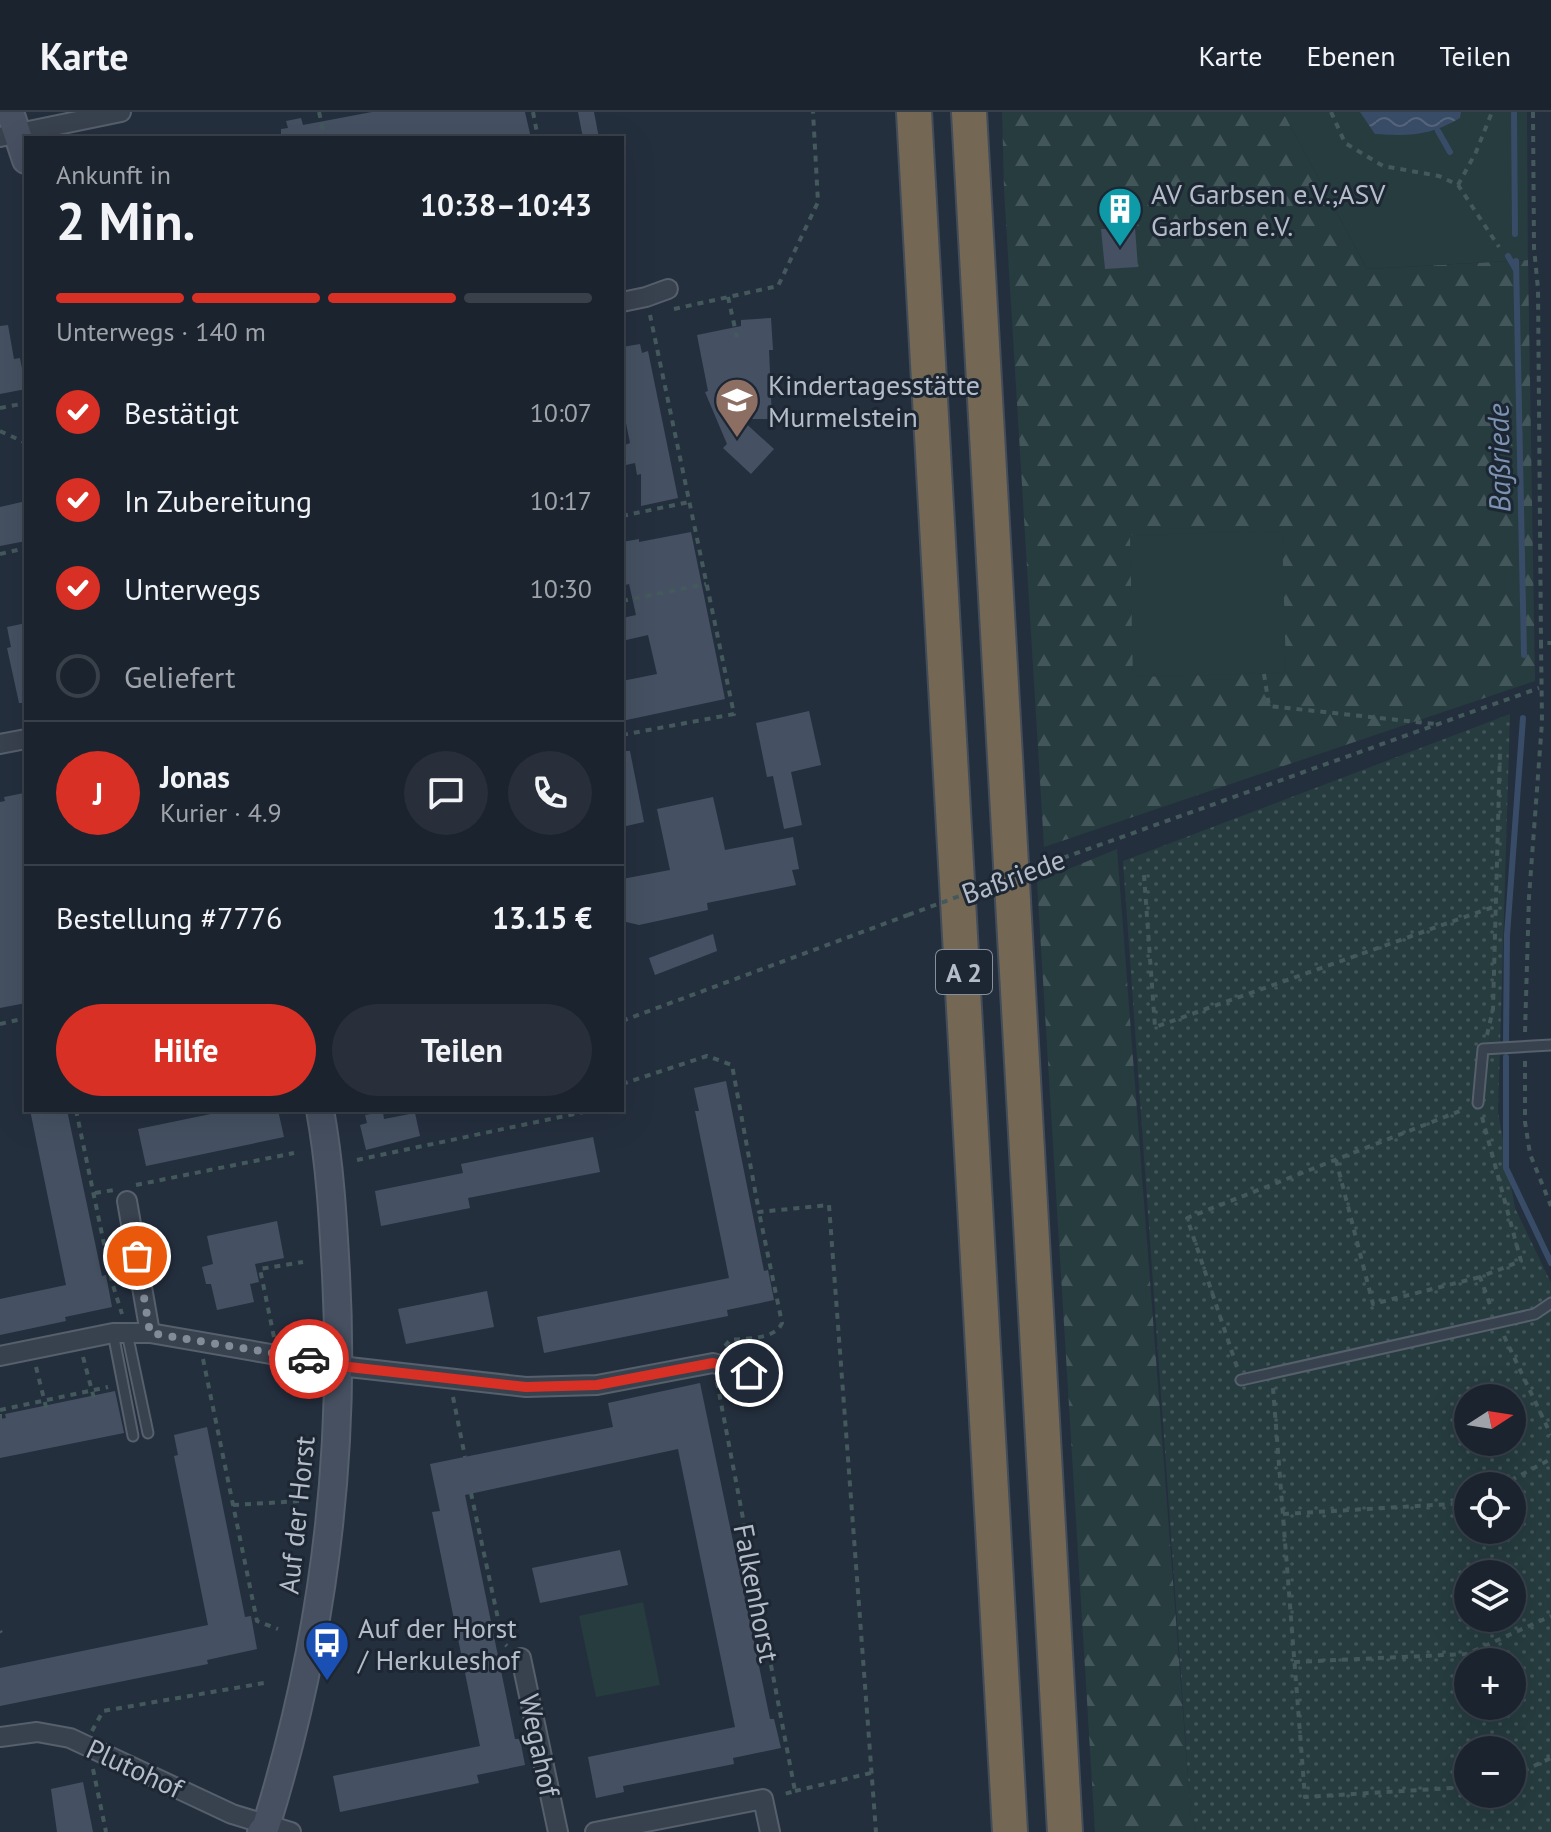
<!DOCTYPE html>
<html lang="de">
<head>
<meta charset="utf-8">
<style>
  :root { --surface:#1b232e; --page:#282f3a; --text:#f1f3f6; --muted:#a0a4aa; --line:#39404a; --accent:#d93025 }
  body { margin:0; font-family:"PT Sans",sans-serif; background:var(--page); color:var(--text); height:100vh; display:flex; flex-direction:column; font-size:30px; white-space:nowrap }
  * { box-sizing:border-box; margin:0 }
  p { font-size:26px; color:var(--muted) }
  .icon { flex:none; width:44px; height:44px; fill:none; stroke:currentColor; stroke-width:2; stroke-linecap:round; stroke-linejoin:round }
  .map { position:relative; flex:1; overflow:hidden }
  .panel { position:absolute; left:24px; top:24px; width:600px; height:976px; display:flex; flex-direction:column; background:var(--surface); border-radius:0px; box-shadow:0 8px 32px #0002,0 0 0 2px var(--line) }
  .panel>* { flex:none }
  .needle { width:52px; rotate:78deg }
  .controls { position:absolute; left:1454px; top:1272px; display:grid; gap:16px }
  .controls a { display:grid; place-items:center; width:72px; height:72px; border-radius:50%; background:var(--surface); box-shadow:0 8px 32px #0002,0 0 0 2px var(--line); font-size:40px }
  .pin { position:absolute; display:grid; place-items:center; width:68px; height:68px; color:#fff; margin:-34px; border:4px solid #fff; border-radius:50%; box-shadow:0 2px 8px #0007 }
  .courier { position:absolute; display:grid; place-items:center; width:80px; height:80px; margin:-40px; border:6px solid #d93025; border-radius:50%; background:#fff; color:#222; box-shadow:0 2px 10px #0007 }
  .overview em { font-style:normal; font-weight:700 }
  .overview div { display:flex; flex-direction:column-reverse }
  .overview { display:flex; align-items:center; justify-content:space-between; height:136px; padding:0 32px }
  h1 { font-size:52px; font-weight:700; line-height:60px }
  .bar { display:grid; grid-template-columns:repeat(4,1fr); gap:12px 8px; align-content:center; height:96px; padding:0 32px }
  .bar i { height:10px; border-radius:6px; background:var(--line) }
  .bar .current { background:var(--accent) }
  .bar p { grid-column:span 4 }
  .line { display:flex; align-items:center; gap:20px; padding:0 32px; border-top:2px solid var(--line) }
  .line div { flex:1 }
  .round { display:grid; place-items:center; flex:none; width:84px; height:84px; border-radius:42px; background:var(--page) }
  ol { padding:0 32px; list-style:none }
  li { display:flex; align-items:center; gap:24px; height:88px }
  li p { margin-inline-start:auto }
  li .icon { padding:8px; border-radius:50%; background:var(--accent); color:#fff; stroke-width:4 }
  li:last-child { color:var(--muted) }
  li i { width:44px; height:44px; border:4px solid var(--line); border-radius:50% }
  .action { display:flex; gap:16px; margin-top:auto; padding:16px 32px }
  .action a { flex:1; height:92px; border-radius:48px; background:var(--accent); color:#fff; font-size:32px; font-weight:700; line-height:92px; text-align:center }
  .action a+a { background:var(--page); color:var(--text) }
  header { display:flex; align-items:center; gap:48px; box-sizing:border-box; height:112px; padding:0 40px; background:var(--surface); border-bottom:2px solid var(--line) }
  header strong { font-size:38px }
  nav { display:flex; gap:44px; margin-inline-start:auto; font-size:28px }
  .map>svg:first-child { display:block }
</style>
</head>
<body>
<header>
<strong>Karte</strong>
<nav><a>Karte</a><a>Ebenen</a><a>Teilen</a></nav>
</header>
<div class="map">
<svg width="1551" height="1720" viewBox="0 0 1551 1720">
  <defs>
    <pattern id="grass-dots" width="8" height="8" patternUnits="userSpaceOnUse" patternTransform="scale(2)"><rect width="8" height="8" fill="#263c3f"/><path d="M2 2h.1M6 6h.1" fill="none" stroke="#435659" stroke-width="1.8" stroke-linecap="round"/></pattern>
    <pattern id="forest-firs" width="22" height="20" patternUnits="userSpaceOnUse" patternTransform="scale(2)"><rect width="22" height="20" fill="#263c3f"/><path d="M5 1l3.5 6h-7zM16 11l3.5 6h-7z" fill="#435659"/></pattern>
    <pattern id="water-waves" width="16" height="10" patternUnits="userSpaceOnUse" patternTransform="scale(2)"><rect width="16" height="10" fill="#394c67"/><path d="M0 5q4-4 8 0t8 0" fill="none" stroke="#53647b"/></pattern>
  </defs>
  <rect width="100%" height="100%" fill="#242f3e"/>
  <path fill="url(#grass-dots)" fill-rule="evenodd" d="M1510,602L1498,1000L1515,1096L1551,1171V1720H1196L1191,1705L1123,749ZM1468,1286H1512V1330H1468ZM1468,1374H1512V1418H1468ZM1468,1462H1512V1506H1468ZM1468,1550H1512V1594H1468ZM1468,1638H1512V1682H1468Z"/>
  <g fill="url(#forest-firs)">
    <path d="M1002,0H1283L1367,157L1528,148L1535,569L1044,735L1004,77Z"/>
    <path d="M1117,737L1191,1705L1196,1720H1095L1037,770Z"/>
  </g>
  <g fill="#263c3f">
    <path d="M1283,0H1527L1528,148L1367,157Z"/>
    <path d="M1282,419L1286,561L1133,565L1130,423Z"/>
    <path d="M643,1490L660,1573L596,1585L579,1504Z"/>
  </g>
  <path fill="url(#water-waves)" d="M1360,0H1461L1460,6C1430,24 1409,24 1375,22Z"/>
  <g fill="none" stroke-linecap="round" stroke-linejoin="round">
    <g stroke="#394c67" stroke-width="6">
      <path d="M1514,0L1515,122"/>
      <path d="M1438,19L1450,40"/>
      <path d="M1508,144L1516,158"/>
      <path d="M1516,149L1524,543"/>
      <path d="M1506,929L1507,823L1523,606"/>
      <path d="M1506,945V1056L1551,1151"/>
    </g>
  </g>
  <g fill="#455162">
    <path d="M372,0H525L531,26H281V17L288,16L286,9L301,6L303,13Z"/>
    <path d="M578,0H594L599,26H583Z"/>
    <path d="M1135,116L1138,155L1105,157L1101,117Z"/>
    <path d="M771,206L773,238H769L772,307H741L774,337L751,362L723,336L727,332L705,280L708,279L697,223L741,214V208Z"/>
    <path d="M8,213L14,247L20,246L26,277L0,282V214Z"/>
    <path d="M640,232L642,241L648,239L678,386L641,394V362L637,363L635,351L626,353L622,334L630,331L622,291V235Z"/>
    <path d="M26,389V429L0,434V395Z"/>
    <path d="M691,420L725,587L622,609V569L657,562L648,523L622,529V506L636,503L629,472L622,474V430L639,427V430Z"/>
    <path d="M26,511V591H19L7,536L11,535L7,515Z"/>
    <path d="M809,599L821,653L791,660L802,713L784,717L773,664L767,665L756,611Z"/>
    <path d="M622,639H630L644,710L622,715Z"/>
    <path d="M24,681L26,891L0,896V690L5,689L4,685Z"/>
    <path d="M713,685L725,738L793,725L799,757L792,758L796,773L707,791L708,798L639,813L622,809V767L670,758L657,697Z"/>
    <path d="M713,822L717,839L655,863L649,846Z"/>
    <path d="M726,969L764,1159L768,1158L774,1188L727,1198L728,1204L544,1241L537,1205L729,1166L695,999H699L694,976Z"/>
    <path d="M30,998H67L102,1164L106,1163L112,1195L65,1205L66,1209L0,1223V1187L66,1173Z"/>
    <path d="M230,998H278L284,1025L146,1054L138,1017Z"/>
    <path d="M383,1000L384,1007L415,1001L420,1024L366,1038L360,1013L367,1011L365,1003Z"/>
    <path d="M593,1025L600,1060L468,1086L470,1096L381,1114L375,1079L463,1061L461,1052Z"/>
    <path d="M277,1109L284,1146L255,1152L259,1170L250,1172L254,1190L217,1198L211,1172H206L202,1155L213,1152L207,1124Z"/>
    <path d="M487,1179L494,1215L406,1232L398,1197Z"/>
    <path d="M700,1271L770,1607H774L781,1636L733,1646L734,1652L623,1674L624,1680L596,1686L588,1645L735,1615L678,1337L465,1383L515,1627H520L525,1653L477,1663L479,1671L340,1700L333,1664L480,1634L432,1400L440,1399L430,1352L613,1315L608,1291Z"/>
    <path d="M115,1279L124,1321L0,1346V1307L6,1306L5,1302Z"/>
    <path d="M207,1315L245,1505L251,1504L257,1537L207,1548L208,1552L0,1594V1556L208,1513L174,1344L178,1343L174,1323Z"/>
    <path d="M620,1438L628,1473L540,1491L532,1456Z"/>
    <path d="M83,1670L93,1720H57L51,1677Z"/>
  </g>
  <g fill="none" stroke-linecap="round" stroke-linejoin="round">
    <g stroke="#565f6c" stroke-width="13">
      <g id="lane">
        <path d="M1478,991L1483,937L1551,933"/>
        <path d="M113,1221L133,1324"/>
        <path d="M127,1221L148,1321"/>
        <path d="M1241,1268L1535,1202L1551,1191"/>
      </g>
    </g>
    <g stroke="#565f6c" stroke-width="22">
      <g id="street">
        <path d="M0,25L121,0"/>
        <path d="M622,190L646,185L668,177"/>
        <path d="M0,632L26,627"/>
        <path d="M127,1089L150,1221"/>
        <path d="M0,1244L113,1221H150L340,1254L526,1275L597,1273L713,1251L749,1261"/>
        <path d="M521,1546L558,1720"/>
        <path d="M0,1625L37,1620L70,1626L232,1702L291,1720"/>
        <path d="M595,1720L763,1687L770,1720"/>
      </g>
    </g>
    <g stroke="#565f6c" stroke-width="30">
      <g id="secondary">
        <path d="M10,0L26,48"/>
        <path d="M261,1720L266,1714C322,1534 346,1350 336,1162C333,1107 330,1052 320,998"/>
      </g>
    </g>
    <g stroke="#434c59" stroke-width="38">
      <g id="highway">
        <path d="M914,0L1010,1720"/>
        <path d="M969,0L1065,1720"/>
      </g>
    </g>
    <g stroke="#44595c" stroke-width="4" stroke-dasharray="6 6" stroke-linecap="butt">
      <path d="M319,0L325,26"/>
      <path d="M533,0L538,26"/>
      <path d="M1331,0L1345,31L1383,54L1439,64L1458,73L1499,135"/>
      <path d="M1533,0L1534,136L1538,177L1541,531"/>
      <path d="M1458,73L1476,40L1492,0"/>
      <path d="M728,185L737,225"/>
      <path d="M674,197L778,174L818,90L813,0"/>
      <path d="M0,296L26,291"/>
      <path d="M0,319L26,331"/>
      <path d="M622,404L689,390"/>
      <path d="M0,442L26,436"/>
      <path d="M622,489L706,472"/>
      <path d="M1264,562L1269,594L1435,612"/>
      <path d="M622,623L734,602L650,203"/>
      <path d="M1063,746L1539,576"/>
      <path d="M1144,763L1155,915L1496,794"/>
      <path d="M622,894L625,907"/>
      <path d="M622,909L908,803"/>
      <path d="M0,912L26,906"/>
      <path d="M1525,920L1529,785L1542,610L1541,531H1551"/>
      <path d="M1487,923L1493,897L1500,639"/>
      <path d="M1525,949V1010L1530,1042L1551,1094"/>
      <path d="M622,972L707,944L732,953L759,1100L829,1093L876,1720"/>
      <path d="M76,998L112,1170L122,1202"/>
      <path d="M1482,1005L1521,1149L1480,1165L1492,1198"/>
      <path d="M357,1048L593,998"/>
      <path d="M1336,1048L1373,1192L1480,1165"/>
      <path d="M136,1073L294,1041"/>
      <path d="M95,1081L114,1078"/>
      <path d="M1504,1224L1551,1323"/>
      <path d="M274,1225L260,1157L303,1150"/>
      <path d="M725,1234L730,1228C746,1226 775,1228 782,1211L759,1100"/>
      <path d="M83,1245L95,1290"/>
      <path d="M203,1247L257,1509L278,1517"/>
      <path d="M36,1255L47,1299"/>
      <path d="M1237,1255L1187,1106L1465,997"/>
      <path d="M717,1270L795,1679L781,1683"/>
      <path d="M1273,1276L1305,1685L1468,1675"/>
      <path d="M453,1285L465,1345"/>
      <path d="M0,1298L108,1275"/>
      <path d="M0,1302V1307"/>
      <path d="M1500,1374L1551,1347"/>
      <path d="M471,1381L503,1530L507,1534"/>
      <path d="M233,1393L301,1389"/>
      <path d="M1283,1402L1468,1391"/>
      <path d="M0,1519L1,1521"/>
      <path d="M1294,1550L1467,1542L1551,1504"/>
      <path d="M92,1619L103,1599L264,1571"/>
      <path d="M93,1657L106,1720"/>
      <path d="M1512,1664L1551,1646"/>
      <path d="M795,1679L871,1661"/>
    </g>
    <use href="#lane" stroke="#38414e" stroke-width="9"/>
    <use href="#street" stroke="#38414e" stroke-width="18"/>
    <use href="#secondary" stroke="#465061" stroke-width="26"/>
    <use href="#highway" stroke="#746855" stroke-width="34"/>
    <path stroke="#44595c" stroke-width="4" stroke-dasharray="6 6" stroke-linecap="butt" d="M908,803L1063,746"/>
  </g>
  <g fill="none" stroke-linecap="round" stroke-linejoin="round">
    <path stroke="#828b98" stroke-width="8" stroke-dasharray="0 14.4" d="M137,1144L150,1221L309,1247"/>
    <path stroke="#d93025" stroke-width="10" d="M309,1247L340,1254L526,1275L597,1273L713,1251L749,1261"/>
  </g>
  <defs>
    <g id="building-pin" transform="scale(2.3)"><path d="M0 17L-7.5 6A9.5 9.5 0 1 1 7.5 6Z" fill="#0f9aa8" stroke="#1d2633"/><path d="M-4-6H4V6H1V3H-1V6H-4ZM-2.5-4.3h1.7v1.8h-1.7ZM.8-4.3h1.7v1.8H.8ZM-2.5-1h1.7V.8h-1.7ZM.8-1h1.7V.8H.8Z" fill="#fff"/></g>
    <g id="school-pin" transform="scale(2.3)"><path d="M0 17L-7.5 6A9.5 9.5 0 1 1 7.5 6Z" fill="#8d6e63" stroke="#1d2633"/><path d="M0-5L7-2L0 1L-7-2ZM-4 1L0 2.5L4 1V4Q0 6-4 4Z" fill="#fff"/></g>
    <g id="bus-pin" transform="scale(2.3)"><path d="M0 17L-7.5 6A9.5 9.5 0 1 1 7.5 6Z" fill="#1a4fb4" stroke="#1d2633"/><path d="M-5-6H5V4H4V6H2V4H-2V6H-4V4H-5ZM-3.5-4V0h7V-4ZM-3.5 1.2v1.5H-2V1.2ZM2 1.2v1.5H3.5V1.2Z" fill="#fff"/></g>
  </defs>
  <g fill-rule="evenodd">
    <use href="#building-pin" x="1120" y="97"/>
    <use href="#school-pin" x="737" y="288"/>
    <use href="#bus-pin" x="327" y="1531"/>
  </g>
  <g text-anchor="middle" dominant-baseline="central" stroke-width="6" stroke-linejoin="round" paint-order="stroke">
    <rect fill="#1d2633" stroke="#878f9c" stroke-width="2" x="936" y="838" width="56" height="44" rx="6"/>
    <g font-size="26" font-weight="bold" fill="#b4bcc9">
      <text x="964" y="860">A 2</text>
    </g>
    <g font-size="28" fill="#b4bcc9" stroke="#1d2633" text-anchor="start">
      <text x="1151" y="81">AV Garbsen e.V.;ASV<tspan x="1151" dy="32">Garbsen e.V.</tspan></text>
      <text x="768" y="272">Kindertagesstätte<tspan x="768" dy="32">Murmelstein</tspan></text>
      <text x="358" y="1515">Auf der Horst<tspan x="358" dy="32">/ Herkuleshof</tspan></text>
    </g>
    <g font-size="28" fill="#b4bcc9" stroke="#1d2633">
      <text transform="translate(1013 764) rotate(-20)">Baßriede</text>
      <text transform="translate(296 1403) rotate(-84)">Auf der Horst</text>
      <text transform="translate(757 1481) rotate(79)">Falkenhorst</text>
      <text transform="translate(540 1633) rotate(78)">Wegahof</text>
      <text transform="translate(135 1656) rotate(25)">Plutohof</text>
    </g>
    <g font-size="30" font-style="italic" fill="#7c92b1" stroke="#1d2633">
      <text transform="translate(1498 346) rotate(-91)">Baßriede</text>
    </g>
  </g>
</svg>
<div class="controls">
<a><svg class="needle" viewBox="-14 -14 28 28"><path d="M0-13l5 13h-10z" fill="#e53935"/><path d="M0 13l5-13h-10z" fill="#a0a4aa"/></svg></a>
<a><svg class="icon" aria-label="locate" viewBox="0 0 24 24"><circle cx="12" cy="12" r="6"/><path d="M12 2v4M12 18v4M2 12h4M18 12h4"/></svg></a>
<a><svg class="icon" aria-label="layers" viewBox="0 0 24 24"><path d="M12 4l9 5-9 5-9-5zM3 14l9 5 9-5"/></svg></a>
<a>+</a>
<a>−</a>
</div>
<div class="pin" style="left:137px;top:1144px;background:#ea580c"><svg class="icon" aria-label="bag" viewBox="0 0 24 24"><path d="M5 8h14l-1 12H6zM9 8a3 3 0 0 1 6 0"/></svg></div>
<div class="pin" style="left:749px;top:1261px;background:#1f2937"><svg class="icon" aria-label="home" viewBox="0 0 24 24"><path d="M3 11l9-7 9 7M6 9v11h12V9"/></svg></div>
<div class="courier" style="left:309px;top:1247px"><svg class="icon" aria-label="car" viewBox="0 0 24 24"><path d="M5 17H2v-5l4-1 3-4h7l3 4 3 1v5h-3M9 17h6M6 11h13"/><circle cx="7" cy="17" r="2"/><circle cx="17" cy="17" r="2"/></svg></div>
<section class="panel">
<div class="overview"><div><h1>2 Min.</h1><p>Ankunft in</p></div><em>10:38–10:43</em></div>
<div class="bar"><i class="current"></i><i class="current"></i><i class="current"></i><i></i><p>Unterwegs · 140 m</p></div>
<ol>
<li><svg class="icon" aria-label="check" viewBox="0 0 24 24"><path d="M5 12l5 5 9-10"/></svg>Bestätigt<p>10:07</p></li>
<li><svg class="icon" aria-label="check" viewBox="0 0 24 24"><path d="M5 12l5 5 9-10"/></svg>In Zubereitung<p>10:17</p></li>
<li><svg class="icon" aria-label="check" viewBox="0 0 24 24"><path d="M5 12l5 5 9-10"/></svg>Unterwegs<p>10:30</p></li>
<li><i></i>Geliefert</li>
</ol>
<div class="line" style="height:144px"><b class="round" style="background:var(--accent);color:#fff">J</b><div><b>Jonas</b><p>Kurier · 4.9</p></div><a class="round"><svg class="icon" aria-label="chat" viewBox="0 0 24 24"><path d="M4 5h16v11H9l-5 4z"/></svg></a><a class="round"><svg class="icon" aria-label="phone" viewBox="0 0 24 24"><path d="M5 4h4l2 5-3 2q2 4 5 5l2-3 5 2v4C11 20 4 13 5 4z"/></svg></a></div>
<div class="line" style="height:104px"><div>Bestellung #7776</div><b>13.15 €</b></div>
<div class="action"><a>Hilfe</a><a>Teilen</a></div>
</section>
</div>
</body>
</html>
